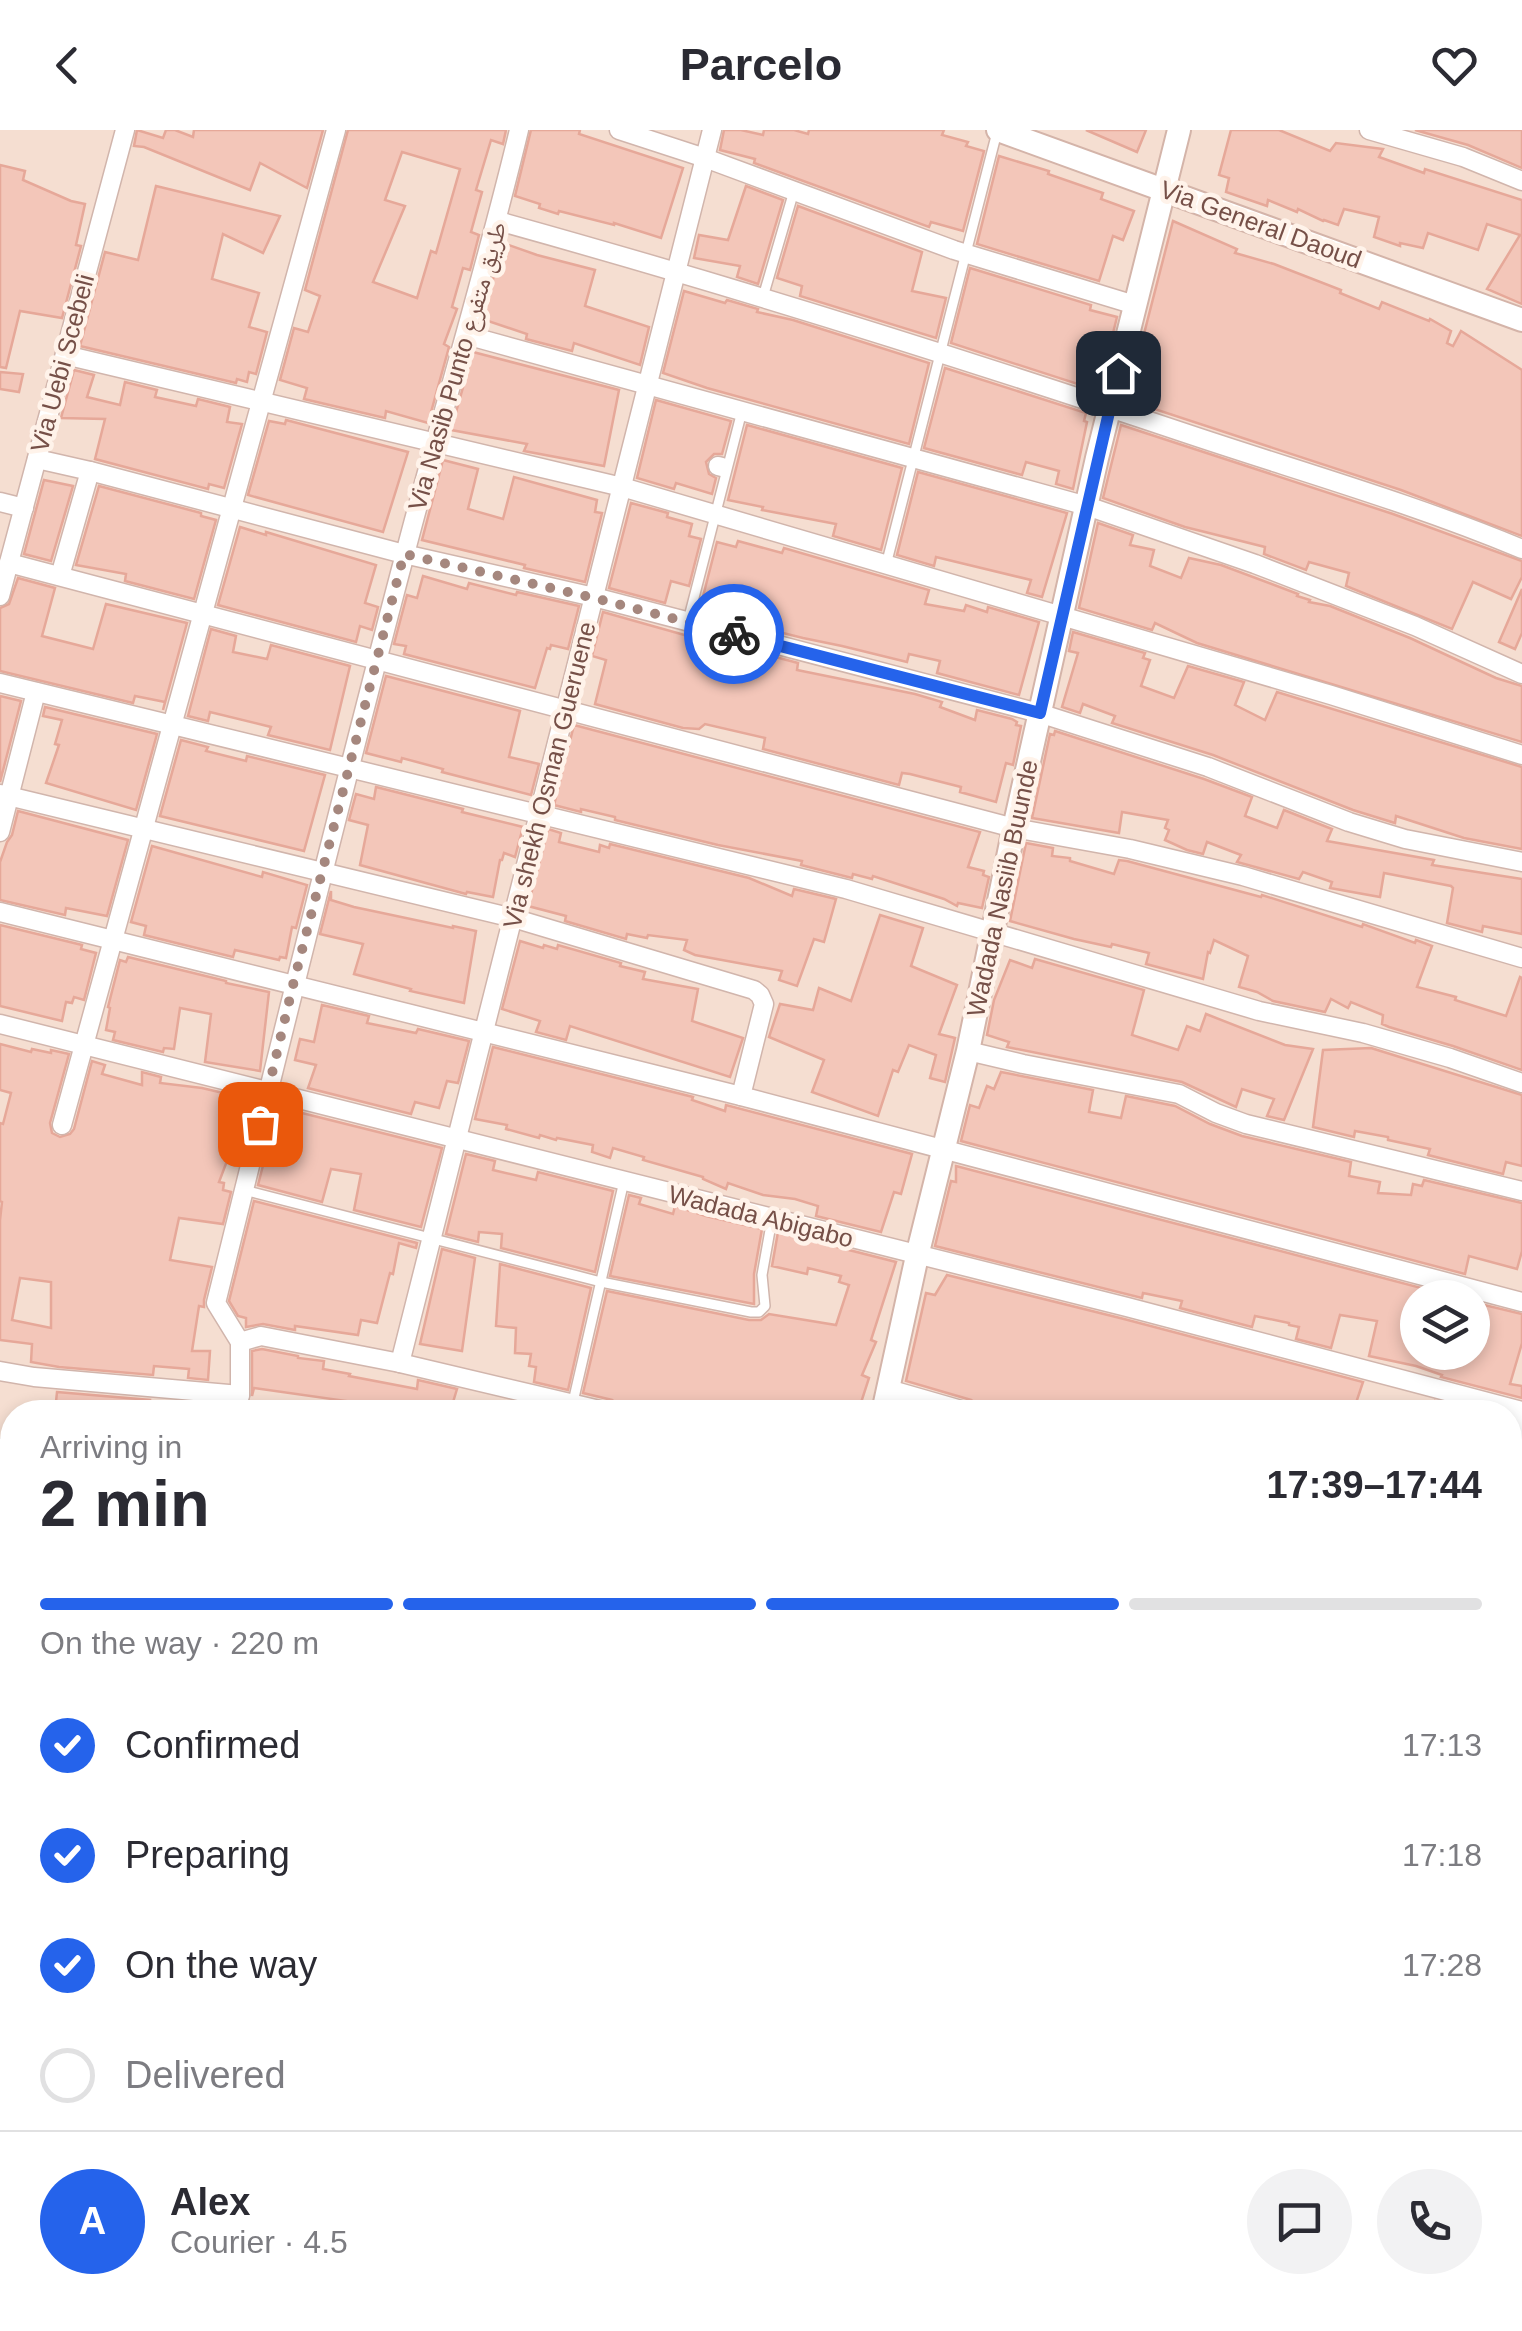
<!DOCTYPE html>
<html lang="en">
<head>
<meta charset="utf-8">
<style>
  :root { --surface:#fff; --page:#f2f2f3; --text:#2b2b33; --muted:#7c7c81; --line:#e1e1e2; --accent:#2563eb }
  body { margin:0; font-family:Helvetica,"Noto Naskh Arabic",sans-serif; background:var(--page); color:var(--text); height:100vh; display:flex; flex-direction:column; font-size:38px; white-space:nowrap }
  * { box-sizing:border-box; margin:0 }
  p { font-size:32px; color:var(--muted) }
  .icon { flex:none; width:55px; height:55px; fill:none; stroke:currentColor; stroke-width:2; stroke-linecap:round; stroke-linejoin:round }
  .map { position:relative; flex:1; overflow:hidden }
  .drawer { position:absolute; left:0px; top:1270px; width:1522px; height:932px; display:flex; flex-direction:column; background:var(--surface); border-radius:40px 40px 0 0; box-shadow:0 5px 15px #0003 }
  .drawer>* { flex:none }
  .fabs { position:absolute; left:1400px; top:1150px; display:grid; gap:20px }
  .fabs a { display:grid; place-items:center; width:90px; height:90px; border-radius:50%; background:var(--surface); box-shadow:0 5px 15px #0003; font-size:50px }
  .pin { position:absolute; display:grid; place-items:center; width:85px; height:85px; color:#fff; margin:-42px; border-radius:20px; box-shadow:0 5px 15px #0006 }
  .courier { position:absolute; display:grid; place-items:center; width:100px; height:100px; margin:-50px; border:8px solid #2563eb; border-radius:50%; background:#fff; color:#222; box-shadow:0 2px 12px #0007 }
  .summary em { font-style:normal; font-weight:700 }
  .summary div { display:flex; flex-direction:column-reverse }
  .summary { display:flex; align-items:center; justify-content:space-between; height:170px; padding:0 40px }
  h1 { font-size:65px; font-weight:700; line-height:75px }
  .bar { display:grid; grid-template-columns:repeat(4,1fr); gap:15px 10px; align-content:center; height:120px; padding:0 40px }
  .bar i { height:12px; border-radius:8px; background:var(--line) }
  .bar .current { background:var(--accent) }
  .bar p { grid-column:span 4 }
  .line { display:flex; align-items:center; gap:25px; padding:0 40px; border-top:2px solid var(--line) }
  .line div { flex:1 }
  .round { display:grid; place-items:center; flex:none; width:105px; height:105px; border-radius:52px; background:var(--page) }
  ol { padding:0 40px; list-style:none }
  li { display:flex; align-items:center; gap:30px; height:110px }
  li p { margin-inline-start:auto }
  li .icon { padding:10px; border-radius:50%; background:var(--accent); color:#fff; stroke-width:4 }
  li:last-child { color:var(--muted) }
  li i { width:55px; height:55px; border:5px solid var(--line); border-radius:50% }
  header { display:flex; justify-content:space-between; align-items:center; height:130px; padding:0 40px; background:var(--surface); font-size:45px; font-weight:700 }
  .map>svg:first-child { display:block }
</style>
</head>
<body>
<header><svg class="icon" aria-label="back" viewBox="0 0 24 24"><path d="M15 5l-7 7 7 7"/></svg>Parcelo<svg class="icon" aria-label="heart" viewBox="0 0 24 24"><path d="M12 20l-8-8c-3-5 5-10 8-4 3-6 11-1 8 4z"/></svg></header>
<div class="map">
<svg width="1522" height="2201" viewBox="0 0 1522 2201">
  <rect width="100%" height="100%" fill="#fdeee3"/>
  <path fill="#f5ded1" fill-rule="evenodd" d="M0,0H1522V2201H0ZM1418,1168H1472V1222H1418ZM12,1282H1510V2190H12Z"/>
  <g fill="#f3c6b9" stroke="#e6a899" stroke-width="2.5" fill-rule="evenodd">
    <path d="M137,0L163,8L166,0H175L193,7L194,0H323L307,58L260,33L250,60L144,17L134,16Z"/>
    <path d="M348,0H506L503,14L491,10L476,60L482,62L471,102L479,105L470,140L463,138L452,177L457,179L444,214L449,217L428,293L386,281L385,288L304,269L307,258L280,250L294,198L308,202L320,166L305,160ZM402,22L460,39L436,123L431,121L417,168L373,152L405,76L385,70Z"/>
    <path d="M531,0H580L579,4L683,38L661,108L614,93V95L559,81L558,84L539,78L540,74L515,66Z"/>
    <path d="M724,0H741L763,5L764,0H794L808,4L809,0H944L942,5L968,12L966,16L984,21L963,101L931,92L929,97L754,33L755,29L720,20Z"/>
    <path d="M1086,0H1146L1137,22Z"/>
    <path d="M1231,0H1279L1330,21L1336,13L1383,19L1379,27L1424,43L1425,39L1522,70V174L1487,159L1520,105L1487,94L1478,120L1428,103L1423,118L1400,113V116L1374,107L1379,87L1344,79L1338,95L1324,90L1323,91L1298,79L1297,82L1268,70L1267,76L1226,62L1229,48L1219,45Z"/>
    <path d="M1415,0H1522V38L1468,15Z"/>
    <path d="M999,26L1049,41L1048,44L1103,63L1101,69L1134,81L1123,110L1113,106L1099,151L977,114Z"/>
    <path d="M0,35L25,41L23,50L71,71L85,74L76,115L81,116L62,188L20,181L6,238L0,237Z"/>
    <path d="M156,56L280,86L263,123L223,104L212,149L259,163L249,197L267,202L256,244L249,242L247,252L237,249L236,253L80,216L105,122L138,130Z"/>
    <path d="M746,56L783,70L758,154L737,147L740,136L694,128L699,105L728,110Z"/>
    <path d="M798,76L922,122L912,161L946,168L936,208L800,166L802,156L777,148Z"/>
    <path d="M1173,91L1237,119L1235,123L1274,134L1341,160L1340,163L1379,179L1382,172L1429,191L1430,189L1451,201L1447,213L1453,216L1461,201L1522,240V406L1401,360L1127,270Z"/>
    <path d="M503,113L537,125L595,140L585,176L649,197L640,235L574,213L572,221L526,209L527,204L482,189Z"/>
    <path d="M970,138L1091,175L1090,180L1117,187L1107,227L1102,226L1093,259L951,213Z"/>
    <path d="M684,161L725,173L727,170L758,179L757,182L793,190L929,233L909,314L707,258L663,243Z"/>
    <path d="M473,222L619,260L604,336L524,321L527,314L451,300Z"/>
    <path d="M945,238L1086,283L1084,291L1087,292L1073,359L1056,354L1059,341L1026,332L1022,345L924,318Z"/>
    <path d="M74,240L94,245L87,267L120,275L125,252L157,260L155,267L196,276L198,269L230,277L227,292L242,294L224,358L209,354L208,359L95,329L105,289L61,288Z"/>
    <path d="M0,242L23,244L19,262L0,259Z"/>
    <path d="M656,270L731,291L722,324H714L706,332L709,344L716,348L712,364L676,353L674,359L637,348Z"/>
    <path d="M286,290L408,322L383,402L248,365L269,291L285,294Z"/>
    <path d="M747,295L902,338L881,420L833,406L836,394L762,380L763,377L728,370Z"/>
    <path d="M1121,295L1393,384L1522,431V447L1511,469L1473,452L1452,499L1346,456L1349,443L1309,432L1306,440L1264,424L1265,417L1185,397L1103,368Z"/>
    <path d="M443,330L478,339L468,379L503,389L514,347L597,370L595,382L602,383L585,452L524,438L525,435L422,410Z"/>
    <path d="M918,342L1067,383L1042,467L1027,463L1031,450L936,427L934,436L897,425Z"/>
    <path d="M44,350L73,356L51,431L24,424Z"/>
    <path d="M99,356L201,383V386L216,390L194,469L125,451L126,444L76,435Z"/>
    <path d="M631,373L668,383L667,387L692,394L689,406L701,409L689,456L671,451L665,473L609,458Z"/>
    <path d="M1098,393L1133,405L1130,415L1154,420L1150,436L1181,448L1189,428L1221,435L1298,464L1297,466L1310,470L1309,472L1330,476L1410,508L1496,548L1522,556V612L1197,513L1155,493L1152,500L1079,478Z"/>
    <path d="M240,397L266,405V402L376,435L365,473L378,477L372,500L360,496L356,512L218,475Z"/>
    <path d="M738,411L782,423L784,418L929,460L925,474L964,481L966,475L987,482L988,477L1039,492L1019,565L937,543L940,531L909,524L907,532L842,516L803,508L747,494L749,488L700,478L717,412L736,417Z"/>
    <path d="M423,446L467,459L469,453L516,465L517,462L579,476L568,519L551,515L550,519L547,518L535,558L404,524L406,516L394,514L407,465L417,468Z"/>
    <path d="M18,448L55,458L42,506L93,519L106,474L187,493L163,580L165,572L135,566L133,573L0,541V478L9,474Z"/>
    <path d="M1522,459V503L1515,519L1499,512Z"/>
    <path d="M603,482L741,521L742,518L798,533L797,540L915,564L942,572L940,577L975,590L977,580L1012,589L1017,592L1016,595L1021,596L1013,635L1006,633L996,672L960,662L961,657L910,644L902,643L899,655L763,619L765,608L705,594L699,599L683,598L595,574L606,530L592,526Z"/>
    <path d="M211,499L236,506L233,522L267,529L271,515L350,536L330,620L268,605L271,597L210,582L208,591L188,586Z"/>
    <path d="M1073,502L1145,523L1143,528L1150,530L1141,556L1174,568L1188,536L1244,552L1235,575L1265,590L1277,562L1522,637V719L1464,708L1396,686L1395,693L1353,680L1213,625L1112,593L1115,586L1083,574L1080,583L1062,577L1078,523L1069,521Z"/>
    <path d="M386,546L520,581L509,627L539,634L531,665L442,642L443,639L402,628L401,632L366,623Z"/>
    <path d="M0,566L21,571L0,652Z"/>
    <path d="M45,577L157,604L136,680L46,653L59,615L55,614L62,590L43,586Z"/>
    <path d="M574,595L980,702L968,737L984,741L983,745L989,747L982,778L958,773L957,776L944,769L873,746L872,749L853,744L852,748L801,735L802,731L718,715L615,690V687L581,679V682L554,675Z"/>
    <path d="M1055,601L1204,649L1252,667L1245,686L1277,698L1284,680L1332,699L1327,711L1434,730L1432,735L1522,749V804L1483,796L1482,802L1447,793L1453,758L1451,756L1384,743L1380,767L1330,758L1332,752L1303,742L1299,749L1237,732L1241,725L1207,712L1203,724L1187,720L1165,710L1169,700L1165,698L1168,690L1122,682L1119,703L1032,688L1050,604L1054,605Z"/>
    <path d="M181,610L208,617L206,621L246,631L247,626L325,645L304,721L160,686Z"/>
    <path d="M376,657L463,679L462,682L523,697L515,727L504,723L502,730H500L493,767L467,762L466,764L360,735L368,695L349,690L356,664L374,669Z"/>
    <path d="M18,681L128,710L107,786L66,778L65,785L0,770V732L7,712L12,705Z"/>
    <path d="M548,699L561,703L559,712L599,722L600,715L609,718L610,714L749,748L792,766L794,759L836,769L824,812L814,809L797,856L779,850L782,841L695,825L684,820L687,810L648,805L647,808L627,804L626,809L565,791L566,786L528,776Z"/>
    <path d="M1026,713L1053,718L1052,726L1070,728V731L1114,744L1119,730L1127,731L1261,767L1262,765L1362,797L1363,794L1415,813L1416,810L1432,816L1417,857L1456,867L1455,870L1506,886L1520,847L1522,848V940L1453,916L1389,897L1382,894L1383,885L1351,872L1348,878L1331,869L1325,882L1273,871L1257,862L1239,857L1248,826L1214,810L1210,823L1208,822L1203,849L1146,834L1149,823L1112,814L1111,817L1074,809L1010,791Z"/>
    <path d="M152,716L262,747L263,742L307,755L296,798L292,797L286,828L280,827L279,830L235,820L233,827L144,805L146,796L131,792Z"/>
    <path d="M331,761V770L354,777L453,798V796L476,801L464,873L410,861L411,859L354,844L363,814L320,804Z"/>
    <path d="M880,785L923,798L911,836L957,855L939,904L955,908L945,952L930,948L936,925L909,915L898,942L893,940L878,986L812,962L824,930L769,907L780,874L813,880L819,858L851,871Z"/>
    <path d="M0,795L82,815L81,819L96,823L84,870L74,867L72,873L66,872L62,891L0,876Z"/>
    <path d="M520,811L543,818L544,815L557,819L558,815L621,833L620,836L645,842L643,849L698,859L692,891L743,908L730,947L570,896L566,910L536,902L540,891L502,879Z"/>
    <path d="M128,827L226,851V853L269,862L260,941L205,932L211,884L180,878L174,919L164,918L163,922L113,910L115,902L106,900L110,878L108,877L120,830L126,832Z"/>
    <path d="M1035,829L1144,860L1132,905L1178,920L1187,896L1200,901L1206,884L1285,915L1313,919L1284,990L1267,986L1274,969L1242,959L1236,977L1182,952L1007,917L1009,912L987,905L994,870L1010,830L1032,838Z"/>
    <path d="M322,875L369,886L367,893L416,903L418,899L469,911L458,953L447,951L439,978L415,972L411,984L308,958L316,935L295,930L300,909L314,912Z"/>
    <path d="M0,914L31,922L32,919L51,923V920L69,924L50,993L52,1003L60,1007L70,1004L74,999L92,931L105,935L102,944L142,955V942L161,947L160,953L202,958L253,970L244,1008L236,1007L219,1052L224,1053L223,1060L231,1062L223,1094L179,1088L170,1130L212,1137L204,1170V1177L199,1176L192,1221H210L208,1250L188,1248L189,1239L154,1236L153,1245L59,1237L31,1232L32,1214L0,1210V1090L2,1072L0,1071V993L3,994L11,963L0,960ZM20,1148L51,1152V1198L12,1190Z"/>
    <path d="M493,917L693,967L692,970L725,981L726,975L912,1024L901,1064L894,1062L881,1102L816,1086L818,1076L795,1069L763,1065L728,1053L726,1059L703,1049V1047L643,1030L644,1027L613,1018L610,1028L592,1022L593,1015L557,1008L556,1010L540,1005L539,1008L506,999L507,995L475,989Z"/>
    <path d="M1371,918L1522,965V1036L1506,1032L1503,1044L1428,1025L1430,1019L1388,1010V1007L1355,1001L1354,1007L1313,997L1323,920Z"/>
    <path d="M1001,942L1093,960L1089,982L1121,988L1126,966L1175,976L1210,994L1242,1006L1351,1032L1349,1046L1380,1052L1378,1063L1411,1065L1413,1054L1422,1056L1424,1050L1522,1073V1121L1517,1139L1469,1126L1465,1144L961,1011L970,975L979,978L987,956L994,959Z"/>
    <path d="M278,977L442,1018L421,1097L354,1080L361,1044L331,1039L322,1072L258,1055Z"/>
    <path d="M466,1024L495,1031L493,1040L536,1050L538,1042L613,1061L595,1142L501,1118L502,1104L479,1102L478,1112L446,1104Z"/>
    <path d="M956,1036L1429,1160L1426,1168H1418V1222H1472V1172L1522,1184V1213L1510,1254L1522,1256V1268L1441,1247L1442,1245L1416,1236L1369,1226L1377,1191L1340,1185L1331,1218L1296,1209L1299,1197L1289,1195V1193L1255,1186L1252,1197L1180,1178L1182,1171L1143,1163L1142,1168L935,1116L951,1051L956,1052Z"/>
    <path d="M629,1065L641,1068L639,1074L673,1084L675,1076L706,1086L762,1099L754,1144V1174L610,1146Z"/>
    <path d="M254,1071L417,1113L416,1118L399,1113L393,1144L390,1143L377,1193L361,1190L358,1205L295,1196V1200L263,1194L246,1197V1188L238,1186L229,1171Z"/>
    <path d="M778,1102L896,1132L871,1210L876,1212L862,1245L869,1248L858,1282H745V1277L715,1276L713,1282H620L617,1274L612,1270L583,1263L607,1161L749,1190H761L769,1184L836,1195L849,1155L839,1152L841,1146L808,1138L807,1144L772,1136Z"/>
    <path d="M442,1119L475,1128L462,1221L420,1214Z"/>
    <path d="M500,1134L591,1158L568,1260L534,1252L536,1237L529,1236L531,1224L515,1223L516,1198L496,1196Z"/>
    <path d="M947,1145L1124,1189L1363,1252L1353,1282H1013L979,1272L978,1275L971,1270L906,1251L926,1163L935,1165Z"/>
    <path d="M262,1219L298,1226V1228L324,1231L323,1239L350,1244L349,1246L417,1259L418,1250L457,1259L450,1282H349L350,1278L345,1277L346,1271L254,1258L252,1266V1221Z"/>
    <path d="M57,1262L150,1270L149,1282H55Z"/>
    <path d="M1435,1271L1479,1282H1432Z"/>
    <path d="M184,1273L206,1275V1282H183Z"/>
  </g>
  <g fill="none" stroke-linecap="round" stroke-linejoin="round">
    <g stroke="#d1b5ac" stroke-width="12">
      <g id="lane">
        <path d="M763,167L794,61"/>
        <path d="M886,435L997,2"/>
        <path d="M688,491L742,281"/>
        <path d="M244,1060L601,1152L751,1182H759L765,1176L762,1145L772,1089"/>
        <path d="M573,1272L624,1051"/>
      </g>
    </g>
    <g stroke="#d1b5ac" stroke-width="21">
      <g id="street">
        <path d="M619,0L705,28L954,120L1135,175"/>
        <path d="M1369,0L1463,27L1522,51"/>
        <path d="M498,91C729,155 958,227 1185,303C1298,341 1412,373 1522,419"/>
        <path d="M466,205L1087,376L1255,434L1415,496L1522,544"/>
        <path d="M65,225L622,357L1331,565L1522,625"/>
        <path d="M37,329L90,341L60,446"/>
        <path d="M718,336L722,337"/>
        <path d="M90,341L404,424L594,467L1039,583L1208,637L1349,692L1405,709L1522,732"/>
        <path d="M0,372L24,378"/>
        <path d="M9,433L1014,698L1130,719L1243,746L1522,828"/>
        <path d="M0,466L125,0"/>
        <path d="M0,553L846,759L1259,881L1363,903L1450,928L1522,953"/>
        <path d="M0,664L513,788L754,860L760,865L764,874L741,966L1522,1172"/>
        <path d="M0,702L36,562"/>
        <path d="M0,782L741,966"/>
        <path d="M0,894L1127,1177L1522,1281"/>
        <path d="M968,921L1023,934L1179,964L1216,983L1246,994L1522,1061"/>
        <path d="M62,995L336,0"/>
        <path d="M240,1212L261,1206L400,1233L608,1282"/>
        <path d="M400,1233L712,0"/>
        <path d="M0,1241L34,1247L240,1265"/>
        <path d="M888,1259L968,1282"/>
        <path d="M236,1282L240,1265V1212L216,1173C278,923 339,673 405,424C442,282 485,142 519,0"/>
        <path d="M0,1318L12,1321"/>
        <path d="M1510,1334L1522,1290"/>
        <path d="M1510,1406L1522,1408"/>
        <path d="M1510,1701L1522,1700"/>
        <path d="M733,2190L735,2201"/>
        <path d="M847,2190L849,2201"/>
        <path d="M1081,2190L1083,2201"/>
        <path d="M1402,2190L1405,2201"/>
        <path d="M501,2201L504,2190"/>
        <path d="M1177,2201L1229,2190"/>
        <path d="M1517,2201L1510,2142L1522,2139"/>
      </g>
    </g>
    <g stroke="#d4b4a9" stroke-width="26">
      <g id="secondary">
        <path d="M998,0L1522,190"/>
        <path d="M883,1282L917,1126L968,921L1014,698L1097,328L1179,0"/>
        <path d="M0,1605L12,1608"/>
        <path d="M0,1969L12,1972"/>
        <path d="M1510,2033L1522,2032"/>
        <path d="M961,2190L962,2201"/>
      </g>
    </g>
    <use href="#lane" stroke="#fff" stroke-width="9"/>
    <use href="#street" stroke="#fff" stroke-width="18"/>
    <use href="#secondary" stroke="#fff" stroke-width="22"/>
  </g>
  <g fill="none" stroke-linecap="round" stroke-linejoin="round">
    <path stroke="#a5877e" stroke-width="10" stroke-dasharray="0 18" d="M260,994L293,855L404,424L594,468L734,504"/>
    <path stroke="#2563eb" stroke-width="12" d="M734,504L1040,583L1118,243"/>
  </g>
  <g text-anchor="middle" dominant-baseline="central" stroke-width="9" stroke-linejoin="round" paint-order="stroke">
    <g font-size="25" fill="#765048" stroke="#fff3ea">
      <text transform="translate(1261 94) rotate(20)">Via General Daoud</text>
      <text transform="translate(62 233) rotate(-75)">Via Uebi Scebeli</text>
      <text transform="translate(457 236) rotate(-74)">Via Nasib Punto طريق متفرع</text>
      <text transform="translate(549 645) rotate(-76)">Via shekh Osman Gueruene</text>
      <text transform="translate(1002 758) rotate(-78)">Wadada Nasiib Buunde</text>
      <text transform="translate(761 1086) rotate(14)">Wadada Abigabo</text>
    </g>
  </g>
</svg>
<div class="fabs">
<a><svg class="icon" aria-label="layers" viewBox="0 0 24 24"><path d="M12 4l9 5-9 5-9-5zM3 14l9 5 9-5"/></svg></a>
</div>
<div class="pin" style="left:260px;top:994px;background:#ea580c"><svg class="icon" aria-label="bag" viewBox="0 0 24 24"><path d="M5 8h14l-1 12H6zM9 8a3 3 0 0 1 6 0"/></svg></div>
<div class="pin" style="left:1118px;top:243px;background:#1f2937"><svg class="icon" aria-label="home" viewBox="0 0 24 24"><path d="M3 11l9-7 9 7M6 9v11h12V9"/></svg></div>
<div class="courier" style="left:734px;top:504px"><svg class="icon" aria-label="bike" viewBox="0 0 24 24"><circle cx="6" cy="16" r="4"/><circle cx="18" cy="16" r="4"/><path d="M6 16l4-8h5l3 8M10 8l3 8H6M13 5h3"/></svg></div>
<section class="drawer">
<div class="summary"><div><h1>2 min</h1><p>Arriving in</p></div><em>17:39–17:44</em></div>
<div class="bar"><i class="current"></i><i class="current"></i><i class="current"></i><i></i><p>On the way · 220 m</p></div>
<ol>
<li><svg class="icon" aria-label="check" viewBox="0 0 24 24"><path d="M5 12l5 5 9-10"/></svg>Confirmed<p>17:13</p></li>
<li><svg class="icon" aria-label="check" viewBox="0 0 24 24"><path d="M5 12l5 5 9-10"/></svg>Preparing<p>17:18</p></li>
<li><svg class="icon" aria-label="check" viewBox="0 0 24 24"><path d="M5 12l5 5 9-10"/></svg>On the way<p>17:28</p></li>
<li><i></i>Delivered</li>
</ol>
<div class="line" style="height:180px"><b class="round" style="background:var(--accent);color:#fff">A</b><div><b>Alex</b><p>Courier · 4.5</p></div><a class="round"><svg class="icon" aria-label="chat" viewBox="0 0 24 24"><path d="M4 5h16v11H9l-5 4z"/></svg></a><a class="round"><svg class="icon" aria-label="phone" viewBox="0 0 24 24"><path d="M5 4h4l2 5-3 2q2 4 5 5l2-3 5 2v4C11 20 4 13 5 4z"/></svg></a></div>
</section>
</div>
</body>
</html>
